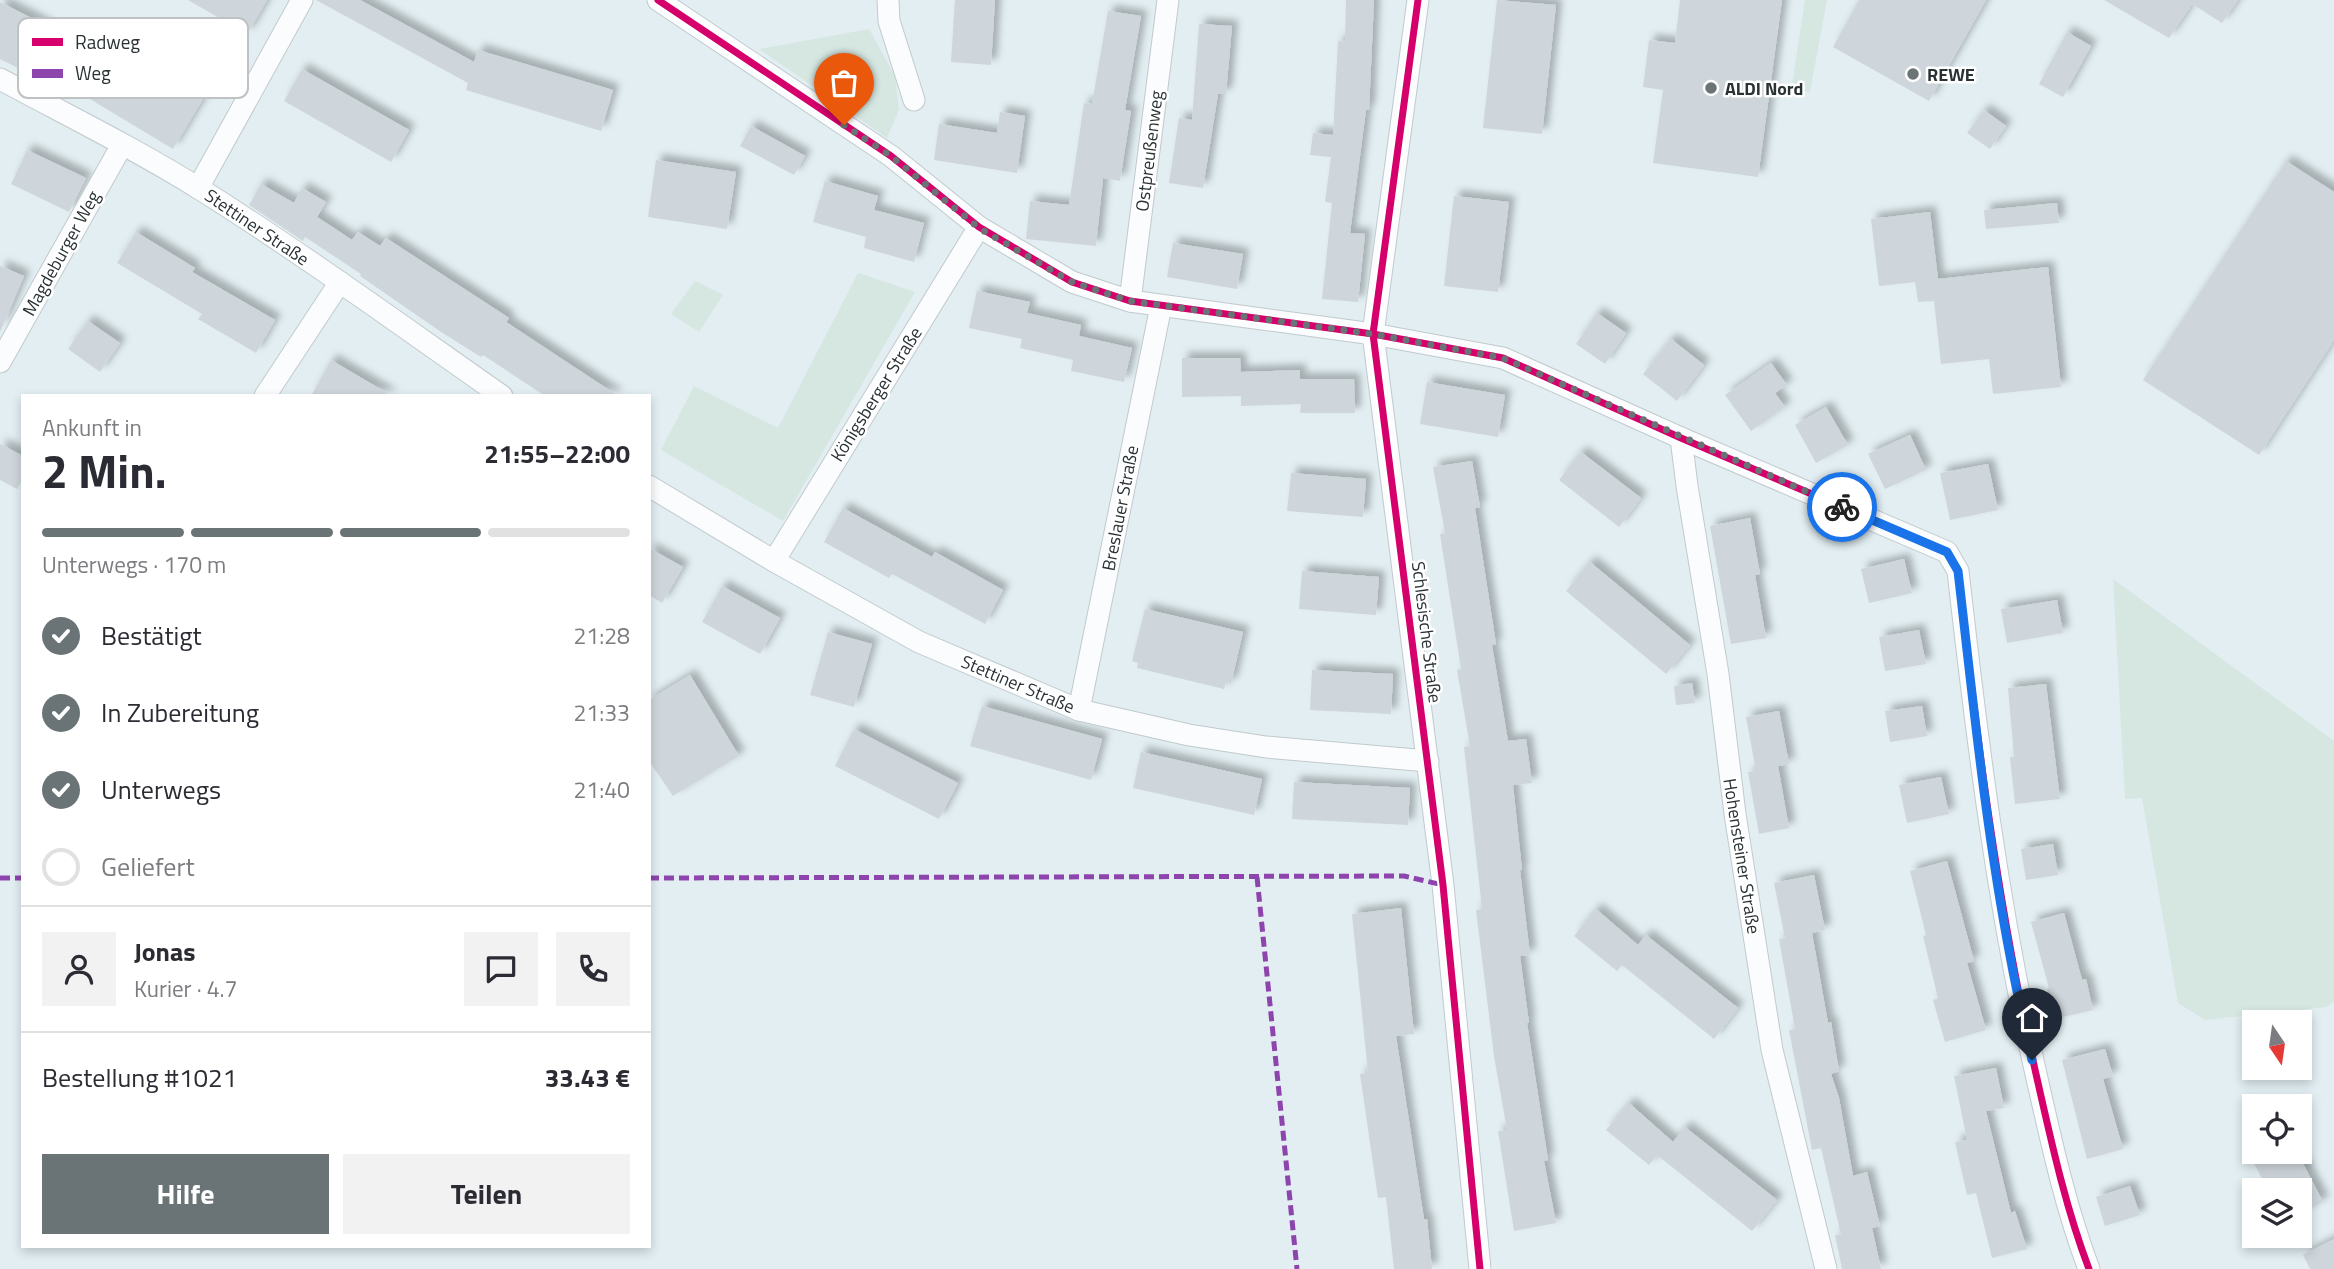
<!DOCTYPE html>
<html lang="de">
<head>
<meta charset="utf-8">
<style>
  :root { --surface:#fff; --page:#f2f2f3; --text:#2b2b33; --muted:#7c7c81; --line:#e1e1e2; --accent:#6a7476 }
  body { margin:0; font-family:"Titillium Web",sans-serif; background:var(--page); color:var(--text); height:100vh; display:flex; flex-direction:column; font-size:26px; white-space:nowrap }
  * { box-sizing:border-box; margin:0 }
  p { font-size:23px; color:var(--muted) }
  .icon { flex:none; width:38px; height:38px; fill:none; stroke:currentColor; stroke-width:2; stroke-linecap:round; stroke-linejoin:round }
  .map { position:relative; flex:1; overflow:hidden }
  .sheet { position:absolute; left:21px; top:394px; width:630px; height:854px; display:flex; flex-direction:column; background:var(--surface); border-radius:0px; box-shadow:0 4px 10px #0003 }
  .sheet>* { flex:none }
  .needle { width:46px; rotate:167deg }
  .buttons { position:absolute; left:2242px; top:1010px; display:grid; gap:14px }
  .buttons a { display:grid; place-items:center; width:70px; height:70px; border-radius:0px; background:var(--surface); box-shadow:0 4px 10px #0003; font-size:35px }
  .pin { position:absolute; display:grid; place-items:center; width:60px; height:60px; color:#fff; margin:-72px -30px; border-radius:50% 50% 50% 0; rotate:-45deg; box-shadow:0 0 7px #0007 }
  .pin .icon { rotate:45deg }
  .courier { position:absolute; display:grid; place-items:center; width:70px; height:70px; margin:-35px; border:5px solid #1a73e8; border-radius:50%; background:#fff; color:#222; box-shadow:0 2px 9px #0007 }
  .head em { font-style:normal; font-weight:700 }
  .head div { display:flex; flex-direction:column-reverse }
  .head { display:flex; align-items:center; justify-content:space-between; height:119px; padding:0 21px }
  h1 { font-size:46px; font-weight:700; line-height:52px }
  .bar { display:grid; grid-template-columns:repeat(4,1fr); gap:10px 7px; align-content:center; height:84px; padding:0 21px }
  .bar i { height:9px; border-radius:5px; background:var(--line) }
  .bar .selected { background:var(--accent) }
  .bar p { grid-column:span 4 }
  .line { display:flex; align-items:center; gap:18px; padding:0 21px; border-top:2px solid var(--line) }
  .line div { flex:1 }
  .round { display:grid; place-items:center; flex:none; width:74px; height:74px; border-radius:0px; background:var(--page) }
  ol { padding:0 21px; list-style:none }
  li { display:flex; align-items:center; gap:21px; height:77px }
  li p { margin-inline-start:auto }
  li .icon { padding:7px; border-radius:50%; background:var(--accent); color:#fff; stroke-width:4 }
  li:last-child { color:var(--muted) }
  li i { width:38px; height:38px; border:4px solid var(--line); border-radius:50% }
  .cta { display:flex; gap:14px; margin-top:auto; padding:14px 21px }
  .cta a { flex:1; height:80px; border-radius:0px; background:var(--accent); color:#fff; font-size:28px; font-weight:700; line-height:80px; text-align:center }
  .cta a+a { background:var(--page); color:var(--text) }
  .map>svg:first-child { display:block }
</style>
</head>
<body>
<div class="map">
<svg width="2334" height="1269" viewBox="0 0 2334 1269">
  <defs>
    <filter id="shadow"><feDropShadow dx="6" dy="-6" stdDeviation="3.5" flood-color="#0004"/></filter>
  </defs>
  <rect width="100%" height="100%" fill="#e2eef2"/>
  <g fill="#d6e7e2">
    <path d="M1805,0H1827L1810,92L1791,91Z"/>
    <path d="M869,29L895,76L899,110L887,138L759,49Z"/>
    <path d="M858,273L915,292L783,521L661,450L694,386L778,428Z"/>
    <path d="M695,281L723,295L699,332L671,314Z"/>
    <path d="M2113,579L2334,741V1001L2327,1007L2205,1020L2178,1003L2142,798L2125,799Z"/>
  </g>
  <g fill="#cfd6db" filter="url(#shadow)">
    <path d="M188,0H267L247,34Z"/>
    <path d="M316,0H360L474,62L478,50L613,90L601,131L466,90L468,83Z"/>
    <path d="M955,0H995L991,65L951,62Z"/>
    <path d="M1346,0H1374L1369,110H1366L1350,233L1365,234L1358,302L1322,299L1332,203L1325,202L1331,157L1310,155L1313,133L1333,135L1338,41L1345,42Z"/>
    <path d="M1497,0L1556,5L1542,134L1483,128Z"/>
    <path d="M1680,0H1782L1758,177L1653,163L1663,90L1643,87L1649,40L1675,43Z"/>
    <path d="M1859,0H1986L1929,101L1833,47Z"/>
    <path d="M2104,0H2238L2222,23L2192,4L2169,38Z"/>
    <path d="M0,2L49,27L26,72L0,59Z"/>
    <path d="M1108,11L1141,16L1125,110L1131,111L1120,181L1103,178L1096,246L1026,239L1030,201L1069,205L1084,103L1092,104Z"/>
    <path d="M1199,24L1232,26L1226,94H1218L1203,188L1169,183L1179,118L1192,120Z"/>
    <path d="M91,30L204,97L173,149L60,81Z"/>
    <path d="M2067,32L2091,46L2063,97L2039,84Z"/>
    <path d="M302,69L409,130L391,162L284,101Z"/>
    <path d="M1984,110L2006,126L1990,149L1967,133Z"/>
    <path d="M1000,112L1025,116L1017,173L934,160L939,124L997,133Z"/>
    <path d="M751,126L805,156L794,175L740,146Z"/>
    <path d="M27,150L86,178L69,212L11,184Z"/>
    <path d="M656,160L736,172L727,229L648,217Z"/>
    <path d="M2286,161L2334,192V340L2259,455L2143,380Z"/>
    <path d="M825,181L878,196L874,210L924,223L914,262L864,248L866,237L813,222Z"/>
    <path d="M261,184L294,203L302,188L326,202L317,217L352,240L358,232L380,246L386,238L509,318L506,322L618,396H545L483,355L481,357L441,332L360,276L361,274L305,237L303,241L249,205Z"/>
    <path d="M1454,196L1509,202L1498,292L1444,286Z"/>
    <path d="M2057,203L2059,223L1986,229L1984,210Z"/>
    <path d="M1930,212L1938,279L2048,267L2061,387L1993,394L1989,359L1941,364L1934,301L1918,302L1915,282L1879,286L1871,219Z"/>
    <path d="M136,232L195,268L192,272L275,320L256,353L198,319L202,314L117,263Z"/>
    <path d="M1173,243L1243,254L1237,289L1167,277Z"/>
    <path d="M0,266L24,276L0,332Z"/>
    <path d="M977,291L1030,302L1027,313L1081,325L1079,336L1132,348L1124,382L1071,371L1073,360L1020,348L1022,339L969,328Z"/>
    <path d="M1597,313L1626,333L1605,364L1576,344Z"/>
    <path d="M88,321L120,343L100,372L68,349Z"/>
    <path d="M1671,339L1704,365L1677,401L1643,374Z"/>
    <path d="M1182,358H1240L1241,372L1300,370V379H1354L1355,413H1300L1301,404L1241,406V396L1182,397Z"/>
    <path d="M331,360L392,396H311Z"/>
    <path d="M1771,363L1787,385L1775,393L1785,407L1751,431L1725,395Z"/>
    <path d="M1427,382L1505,395L1498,437L1420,424Z"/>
    <path d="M1826,407L1848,445L1816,463L1795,425Z"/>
    <path d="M1910,435L1926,470L1885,489L1868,454Z"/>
    <path d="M0,444L23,456V478L17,489L0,480Z"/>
    <path d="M1581,452L1641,498L1619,527L1559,480Z"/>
    <path d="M1472,461L1480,507L1475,508L1496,644L1492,645L1508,741L1526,739L1532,783L1513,785L1522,870H1520L1530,955L1520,956L1529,1023H1527L1548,1160L1544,1161L1556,1223L1514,1231L1498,1131L1507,1130L1494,1056L1476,910L1482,909L1464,747L1470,746L1457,670L1461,669L1440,534L1445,533L1433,467Z"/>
    <path d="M1988,464L1998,510L1950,520L1940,473Z"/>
    <path d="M1291,473L1366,479L1363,517L1287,511Z"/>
    <path d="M843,508L932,557L935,552L1003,590L985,624L892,574L889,578L824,542Z"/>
    <path d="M1750,518L1760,574L1755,575L1766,638L1731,644L1710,526Z"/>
    <path d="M649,548L683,567L662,603L649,595Z"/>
    <path d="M1904,559L1912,593L1869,603L1861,569Z"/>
    <path d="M1590,562L1690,645L1666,674L1566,591Z"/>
    <path d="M1302,571L1379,577L1376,615L1299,609Z"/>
    <path d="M722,586L780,618L760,654L702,622Z"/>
    <path d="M2057,600L2063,633L2007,643L2001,609Z"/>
    <path d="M1145,609L1243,632L1231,684L1226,682L1224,689L1137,668L1138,663L1132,661Z"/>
    <path d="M1919,630L1926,664L1885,671L1879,637Z"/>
    <path d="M828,632L872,644L854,707L810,695Z"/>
    <path d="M1312,670L1393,674L1391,714L1310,710Z"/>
    <path d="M690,675L739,756L673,796L649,761V700Z"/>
    <path d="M1692,683L1695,703L1676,705L1674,686Z"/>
    <path d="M2046,684L2060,799L2015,804L2010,757H2014L2008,688Z"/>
    <path d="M982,706L1102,739L1091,780L970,746Z"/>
    <path d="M1922,706L1927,736L1890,742L1885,711Z"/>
    <path d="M1779,711L1789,764L1778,766L1789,828L1759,834L1748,772L1756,771L1746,717Z"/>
    <path d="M854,729L958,783L939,819L835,766Z"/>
    <path d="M1141,752L1262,779L1254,815L1133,788Z"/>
    <path d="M1941,777L1949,814L1907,823L1899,785Z"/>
    <path d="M1294,782L1410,788L1408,825L1292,819Z"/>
    <path d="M2053,844L2058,875L2026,880L2021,849Z"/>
    <path d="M1947,861L1974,961L1967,963L1986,1030L1945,1042L1933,1000L1938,998L1923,936L1926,935L1910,871Z"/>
    <path d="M1814,875L1825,930L1812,933L1828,1023L1831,1022L1839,1071L1831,1074L1839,1098L1853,1176L1867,1172L1880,1226L1872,1228L1881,1269H1842L1835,1235H1841L1821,1148L1812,1150L1789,1030L1795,1029L1779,939L1785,938L1774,883Z"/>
    <path d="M1401,908L1414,1034L1396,1036L1424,1219H1427L1432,1269H1394L1386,1197L1378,1198L1360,1074L1368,1073L1352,914Z"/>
    <path d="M1596,909L1638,945L1646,935L1738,1008L1714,1039L1622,965L1617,971L1574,936Z"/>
    <path d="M2064,913L2082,980L2086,979L2093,1010L2054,1019L2047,989L2049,988L2031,922Z"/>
    <path d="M2105,1049L2113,1076L2103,1079L2123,1149L2087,1159L2062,1060Z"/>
    <path d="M1996,1068L2004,1108L1986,1111L2011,1213L2015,1211L2027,1249L1992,1258L1976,1193L1967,1195L1955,1142L1967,1140L1954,1076Z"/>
    <path d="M1629,1103L1673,1142L1685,1127L1777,1200L1752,1231L1657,1155L1649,1165L1606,1130Z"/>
    <path d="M2248,1152H2297L2323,1202L2300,1214V1190H2268Z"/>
    <path d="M2130,1186L2140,1215L2105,1226L2096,1197Z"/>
    <path d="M2334,1239V1269H2310L2303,1255Z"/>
  </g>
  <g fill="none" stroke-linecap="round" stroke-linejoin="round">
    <g stroke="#c1cacd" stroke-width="23">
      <g id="minor">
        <path d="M658,0L891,156L979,227L1072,282L1130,301L1373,334L1503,358L1681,438L1947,552L1958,571C1977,740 1998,908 2036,1074C2051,1140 2065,1206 2089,1269"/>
        <path d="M888,0L889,21L914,100"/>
        <path d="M1418,0L1373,334L1443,885L1480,1269"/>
        <path d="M0,79C67,115 136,149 200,189C303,254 402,326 502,396"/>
        <path d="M198,188L302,0"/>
        <path d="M1130,301L1168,0"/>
        <path d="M0,362L122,145"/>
        <path d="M265,396L340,282"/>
        <path d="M1681,438L1687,486L1718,674L1735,814L1772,1050L1826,1269"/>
        <path d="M649,486L774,561L919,642L1079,710L1189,735L1266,747L1428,761"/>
        <path d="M774,561L979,227"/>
        <path d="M1079,710L1161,306"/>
      </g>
    </g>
    <use href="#minor" stroke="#fbfcfd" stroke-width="21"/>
    <g stroke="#8e44ad" stroke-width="5" stroke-dasharray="10 5" stroke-linecap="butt">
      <path d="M1257,877L1297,1269"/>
      <path d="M0,878H23"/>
      <path d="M649,878L1404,876L1443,885"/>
    </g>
    <g stroke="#fff" stroke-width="11">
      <g id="cycleway">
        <path d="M658,0L891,156L979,227L1072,282L1130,301L1373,334L1503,358L1681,438L1947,552L1958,571C1977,740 1998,908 2036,1074C2051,1140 2065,1206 2089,1269"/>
        <path d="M1418,0L1373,334L1443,885L1480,1269"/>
      </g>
    </g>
    <use href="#cycleway" stroke="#d6006c" stroke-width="7"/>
  </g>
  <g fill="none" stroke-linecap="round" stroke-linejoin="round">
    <path stroke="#6a7476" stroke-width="7" stroke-dasharray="0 12.6" d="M844,125L891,156L979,228L1072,282L1130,301L1373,334L1503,358L1842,507"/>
    <path stroke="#1a73e8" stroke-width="9" d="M1842,507L1947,552L1958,571C1973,701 1986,832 2011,961C2017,994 2025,1027 2032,1060"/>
  </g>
  <g fill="#6a7476" stroke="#fff" stroke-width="2.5">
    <circle cx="1913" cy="74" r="7"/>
    <circle cx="1711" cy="88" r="7"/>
  </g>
  <g text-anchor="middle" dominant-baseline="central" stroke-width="5" stroke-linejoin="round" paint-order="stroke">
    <g font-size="18" font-weight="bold" fill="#293234" stroke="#fff" text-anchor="start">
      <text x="1927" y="74">REWE</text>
      <text x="1725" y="88">ALDI Nord</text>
    </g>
    <g font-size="18" fill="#293234" stroke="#fff">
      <text transform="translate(1149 151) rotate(-83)">Ostpreußenweg</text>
      <text transform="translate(257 227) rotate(34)">Stettiner Straße</text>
      <text transform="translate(61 253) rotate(-61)">Magdeburger Weg</text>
      <text transform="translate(876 394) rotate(-58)">Königsberger Straße</text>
      <text transform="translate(1120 508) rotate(-79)">Breslauer Straße</text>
      <text transform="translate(1427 632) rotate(83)">Schlesische Straße</text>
      <text transform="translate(1018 684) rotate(23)">Stettiner Straße</text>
      <text transform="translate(1742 856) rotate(81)">Hohensteiner Straße</text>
    </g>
  </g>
  <rect x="18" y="18" width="230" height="80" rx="10" fill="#fff" stroke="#bfc2c2" stroke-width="2"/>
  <rect x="32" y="38" width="31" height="8" fill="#d6006c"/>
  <rect x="32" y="69" width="31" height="9" fill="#8e44ad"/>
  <g font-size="19" fill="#293234">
    <text x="75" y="49">Radweg</text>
    <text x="75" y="80">Weg</text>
  </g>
</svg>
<div class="buttons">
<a><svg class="needle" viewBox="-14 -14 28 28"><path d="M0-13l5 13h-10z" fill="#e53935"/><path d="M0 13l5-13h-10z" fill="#7c7c81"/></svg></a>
<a><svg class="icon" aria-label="locate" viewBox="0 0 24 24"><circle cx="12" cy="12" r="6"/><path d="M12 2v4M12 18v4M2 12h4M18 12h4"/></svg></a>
<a><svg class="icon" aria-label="layers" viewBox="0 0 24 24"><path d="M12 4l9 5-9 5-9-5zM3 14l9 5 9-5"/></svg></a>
</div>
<div class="pin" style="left:844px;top:125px;background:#ea580c"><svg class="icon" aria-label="bag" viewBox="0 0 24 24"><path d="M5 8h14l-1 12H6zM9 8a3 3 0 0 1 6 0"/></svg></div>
<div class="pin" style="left:2032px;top:1060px;background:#1f2937"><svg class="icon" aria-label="home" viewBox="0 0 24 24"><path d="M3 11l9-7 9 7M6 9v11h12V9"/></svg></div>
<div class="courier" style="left:1842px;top:507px"><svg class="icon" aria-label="bike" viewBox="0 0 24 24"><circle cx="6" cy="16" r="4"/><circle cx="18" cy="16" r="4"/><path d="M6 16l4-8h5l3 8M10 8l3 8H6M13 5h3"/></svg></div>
<section class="sheet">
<div class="head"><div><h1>2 Min.</h1><p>Ankunft in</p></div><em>21:55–22:00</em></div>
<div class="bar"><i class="selected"></i><i class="selected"></i><i class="selected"></i><i></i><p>Unterwegs · 170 m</p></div>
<ol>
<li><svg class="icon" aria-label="check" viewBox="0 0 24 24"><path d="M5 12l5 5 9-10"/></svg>Bestätigt<p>21:28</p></li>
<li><svg class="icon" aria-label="check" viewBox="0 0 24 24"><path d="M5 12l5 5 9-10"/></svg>In Zubereitung<p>21:33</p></li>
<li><svg class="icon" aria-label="check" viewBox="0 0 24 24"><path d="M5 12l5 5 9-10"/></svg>Unterwegs<p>21:40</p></li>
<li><i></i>Geliefert</li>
</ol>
<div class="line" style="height:126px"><a class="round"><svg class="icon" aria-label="person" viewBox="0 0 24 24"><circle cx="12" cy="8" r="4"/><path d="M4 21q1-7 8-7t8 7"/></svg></a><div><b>Jonas</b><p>Kurier · 4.7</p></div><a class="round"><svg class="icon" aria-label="chat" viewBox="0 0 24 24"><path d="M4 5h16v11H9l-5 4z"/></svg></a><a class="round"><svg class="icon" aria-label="phone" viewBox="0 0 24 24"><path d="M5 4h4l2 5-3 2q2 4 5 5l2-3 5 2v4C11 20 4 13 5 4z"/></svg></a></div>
<div class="line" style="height:91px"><div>Bestellung #1021</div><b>33.43 €</b></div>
<div class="cta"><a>Hilfe</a><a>Teilen</a></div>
</section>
</div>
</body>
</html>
